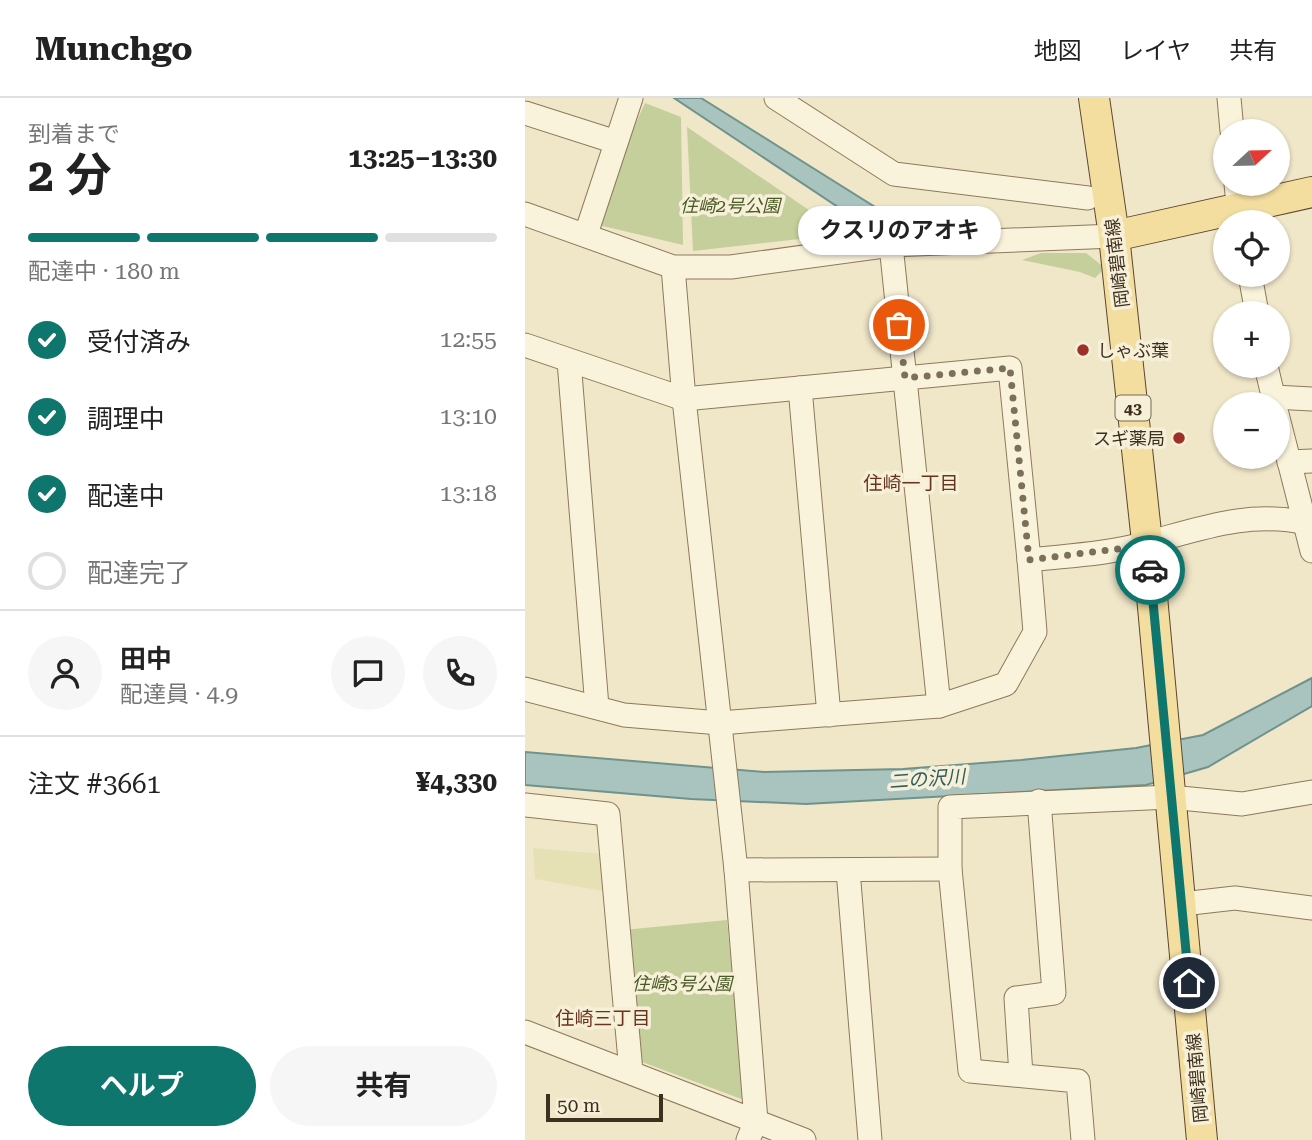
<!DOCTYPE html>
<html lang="ja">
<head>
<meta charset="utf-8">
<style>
  :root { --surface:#fff; --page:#f6f6f6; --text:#222; --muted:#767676; --line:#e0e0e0; --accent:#0f766e }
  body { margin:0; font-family:"Roboto Serif","Noto Sans JP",serif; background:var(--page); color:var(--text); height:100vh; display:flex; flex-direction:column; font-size:26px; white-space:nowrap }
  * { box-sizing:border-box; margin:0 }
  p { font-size:23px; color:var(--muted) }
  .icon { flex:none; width:38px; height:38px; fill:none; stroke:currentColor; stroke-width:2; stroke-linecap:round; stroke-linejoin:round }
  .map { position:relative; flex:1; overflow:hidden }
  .side { display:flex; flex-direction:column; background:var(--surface); width:525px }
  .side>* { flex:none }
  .needle { width:46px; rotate:68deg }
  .tools { position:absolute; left:688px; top:21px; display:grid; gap:14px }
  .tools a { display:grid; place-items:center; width:77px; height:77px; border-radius:50%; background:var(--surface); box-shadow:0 2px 5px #0004; font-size:35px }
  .scale { position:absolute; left:21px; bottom:18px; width:117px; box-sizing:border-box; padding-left:7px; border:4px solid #3d3020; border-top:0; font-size:19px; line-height:24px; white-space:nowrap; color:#3d3020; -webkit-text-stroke:5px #f7f0d8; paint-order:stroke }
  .pin { position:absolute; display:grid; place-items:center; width:60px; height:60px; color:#fff; margin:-30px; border:4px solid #fff; border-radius:50%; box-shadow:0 2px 7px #0007 }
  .courier { position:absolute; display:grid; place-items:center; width:70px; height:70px; margin:-35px; border:5px solid #0f766e; border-radius:50%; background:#fff; color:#222; box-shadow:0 2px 9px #0007 }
  .bubble { position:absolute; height:49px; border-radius:24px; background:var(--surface); box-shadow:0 2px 5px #0004; font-size:23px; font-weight:700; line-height:49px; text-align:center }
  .headline em { font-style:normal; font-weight:700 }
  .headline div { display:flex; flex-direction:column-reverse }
  .headline { display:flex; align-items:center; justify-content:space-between; height:119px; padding:0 28px }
  h1 { font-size:46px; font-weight:700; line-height:52px }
  .bar { display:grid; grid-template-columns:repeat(4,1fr); gap:10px 7px; align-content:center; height:84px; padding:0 28px }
  .bar i { height:9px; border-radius:5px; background:var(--line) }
  .bar .current { background:var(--accent) }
  .bar p { grid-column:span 4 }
  .line { display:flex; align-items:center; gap:18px; padding:0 28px; border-top:2px solid var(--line) }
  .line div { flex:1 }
  .round { display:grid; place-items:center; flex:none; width:74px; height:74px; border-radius:37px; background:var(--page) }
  ol { padding:0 28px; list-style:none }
  li { display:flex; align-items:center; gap:21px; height:77px }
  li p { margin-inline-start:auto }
  li .icon { padding:7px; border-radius:50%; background:var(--accent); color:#fff; stroke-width:4 }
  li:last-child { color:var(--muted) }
  li i { width:38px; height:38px; border:4px solid var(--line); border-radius:50% }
  .button { display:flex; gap:14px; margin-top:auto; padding:14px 28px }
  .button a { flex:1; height:80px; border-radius:42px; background:var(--accent); color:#fff; font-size:28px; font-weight:700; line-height:80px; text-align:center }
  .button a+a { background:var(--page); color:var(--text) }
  header { display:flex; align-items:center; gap:42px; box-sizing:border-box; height:98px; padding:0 35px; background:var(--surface); border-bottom:2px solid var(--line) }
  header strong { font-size:33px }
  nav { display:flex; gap:38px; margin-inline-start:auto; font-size:24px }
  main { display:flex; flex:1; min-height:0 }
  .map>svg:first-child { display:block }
</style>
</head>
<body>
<header>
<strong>Munchgo</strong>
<nav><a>地図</a><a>レイヤ</a><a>共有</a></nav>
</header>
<main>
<section class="side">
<div class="headline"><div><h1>2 分</h1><p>到着まで</p></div><em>13:25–13:30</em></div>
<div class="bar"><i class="current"></i><i class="current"></i><i class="current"></i><i></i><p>配達中 · 180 m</p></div>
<ol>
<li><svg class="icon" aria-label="check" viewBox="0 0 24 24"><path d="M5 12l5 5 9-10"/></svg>受付済み<p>12:55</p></li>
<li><svg class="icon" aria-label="check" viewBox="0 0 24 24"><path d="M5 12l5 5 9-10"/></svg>調理中<p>13:10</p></li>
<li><svg class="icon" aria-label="check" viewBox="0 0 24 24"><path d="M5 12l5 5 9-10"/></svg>配達中<p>13:18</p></li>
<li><i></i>配達完了</li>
</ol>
<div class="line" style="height:126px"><a class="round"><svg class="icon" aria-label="person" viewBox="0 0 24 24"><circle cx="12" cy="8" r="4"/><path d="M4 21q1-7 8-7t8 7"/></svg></a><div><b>田中</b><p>配達員 · 4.9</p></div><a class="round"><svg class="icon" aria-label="chat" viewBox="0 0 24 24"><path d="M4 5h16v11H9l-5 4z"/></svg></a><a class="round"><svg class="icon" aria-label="phone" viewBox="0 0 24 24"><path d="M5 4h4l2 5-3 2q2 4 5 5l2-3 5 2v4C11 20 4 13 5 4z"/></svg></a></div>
<div class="line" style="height:91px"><div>注文 #3661</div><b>¥4,330</b></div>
<div class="button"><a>ヘルプ</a><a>共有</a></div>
</section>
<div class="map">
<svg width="787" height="1042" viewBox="0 0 787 1042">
  <rect width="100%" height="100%" fill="#f0e6c8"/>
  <path fill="#e6e1b5" d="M8,750L77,756L78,793L10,781Z"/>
  <g fill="#c5cf9b">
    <path d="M120,5L156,19L158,147L65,125Z"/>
    <path d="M162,29L319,136L168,153Z"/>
    <path d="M516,155H561L580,170L570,180L555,174L497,162Z"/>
    <path d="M202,822L219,1002L117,964L98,832Z"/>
  </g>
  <g fill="#a9c4be" stroke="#6f938c" stroke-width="2">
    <path d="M149,0H176L355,112L402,117L383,126L328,119Z"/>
    <path d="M787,580V608L683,669L621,687L281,706L166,701L0,687V654L239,674L378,671L496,662L611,650L678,637Z"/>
  </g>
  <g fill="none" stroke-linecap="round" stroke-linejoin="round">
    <g stroke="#8d795c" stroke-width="25">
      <g id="minor">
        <path d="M251,0L369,76L563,100"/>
        <path d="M704,0L707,33"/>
        <path d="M0,15L91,44"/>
        <path d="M711,86L715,124"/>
        <path d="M0,116L148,169H206L366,147L589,138"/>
        <path d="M61,136L106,0"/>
        <path d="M148,169L159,301L211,772L231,1023L223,1042"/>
        <path d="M725,177L732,215"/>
        <path d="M0,247L159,301L485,270L504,462C537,458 573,457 606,449C665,435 718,411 781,425"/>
        <path d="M44,263L72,609"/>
        <path d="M741,268L750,306"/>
        <path d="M275,290L304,617"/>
        <path d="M749,299L787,301"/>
        <path d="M752,316L787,453"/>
        <path d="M764,364L787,363"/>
        <path d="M0,591L99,617L195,625L414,608L366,147"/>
        <path d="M414,608L481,586L510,534L504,462"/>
        <path d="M0,707L83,716L106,974"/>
        <path d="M211,772L425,771"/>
        <path d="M323,772L345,1042"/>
        <path d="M657,806L710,800L787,810"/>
        <path d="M0,934L279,1042"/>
        <path d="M496,977L491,900L529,895L514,703"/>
        <path d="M558,1042L553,983L445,973L425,771V709L645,699L717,706L787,694"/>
      </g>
    </g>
    <g stroke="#5b4730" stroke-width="32">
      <g id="major">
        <path d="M569,0L589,138L622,444L677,1042"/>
        <path d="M589,138L787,94"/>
      </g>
    </g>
    <use href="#minor" stroke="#faf3dc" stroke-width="23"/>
    <use href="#major" stroke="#f3dea0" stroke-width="30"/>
  </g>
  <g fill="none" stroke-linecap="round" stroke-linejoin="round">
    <path stroke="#7c705b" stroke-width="7" stroke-dasharray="0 12.6" d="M374,227L380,280L485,270L504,462L600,450L622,444L625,472"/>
    <path stroke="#0f766e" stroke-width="9" d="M625,472L664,885"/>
  </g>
  <g fill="#9d312a" stroke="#f7f0d8" stroke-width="2.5">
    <circle cx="558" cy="252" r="7"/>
    <circle cx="654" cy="340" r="7"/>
  </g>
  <g text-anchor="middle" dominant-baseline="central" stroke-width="7" stroke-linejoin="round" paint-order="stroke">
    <rect fill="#f7f0d8" stroke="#756a57" stroke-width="2" x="590.5" y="297.5" width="35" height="25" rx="5"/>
    <g font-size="16" font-weight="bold" fill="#3d3020">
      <text x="608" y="310">43</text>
    </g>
    <g font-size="18" font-style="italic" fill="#495a26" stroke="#f7f0d8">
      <text x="205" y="107">住崎2号公園</text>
      <text x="157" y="885">住崎3号公園</text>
    </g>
    <g font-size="18" fill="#3d3020" stroke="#f7f0d8">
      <text transform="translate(592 165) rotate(-97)">岡崎碧南線</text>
      <text transform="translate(672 980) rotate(-95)">岡崎碧南線</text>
    </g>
    <g font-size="18" fill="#3d3020" stroke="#f7f0d8" text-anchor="start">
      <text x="572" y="252">しゃぶ葉</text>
      <text x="640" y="340" text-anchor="end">スギ薬局</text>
    </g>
    <g font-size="19" fill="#6a331e" stroke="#f7f0d8">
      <text x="386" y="385">住崎一丁目</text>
      <text x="78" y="920">住崎三丁目</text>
    </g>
    <g font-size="19" font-style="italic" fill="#2f5c5d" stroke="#f7f0d8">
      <text transform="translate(402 681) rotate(-4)">二の沢川</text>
    </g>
  </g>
</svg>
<div class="tools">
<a><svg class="needle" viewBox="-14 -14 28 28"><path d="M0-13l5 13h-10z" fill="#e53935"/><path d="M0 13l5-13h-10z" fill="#767676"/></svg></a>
<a><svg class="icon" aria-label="locate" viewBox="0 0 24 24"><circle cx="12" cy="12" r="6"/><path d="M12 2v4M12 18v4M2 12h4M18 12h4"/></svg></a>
<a>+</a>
<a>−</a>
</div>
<div class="scale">50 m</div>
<div class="pin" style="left:374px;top:227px;background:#ea580c"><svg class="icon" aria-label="bag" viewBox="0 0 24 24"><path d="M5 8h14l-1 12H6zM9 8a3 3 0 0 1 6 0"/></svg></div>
<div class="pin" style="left:664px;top:885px;background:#1f2937"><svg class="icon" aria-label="home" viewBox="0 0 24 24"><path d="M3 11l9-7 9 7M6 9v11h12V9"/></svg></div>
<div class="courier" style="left:625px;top:472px"><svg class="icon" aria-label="car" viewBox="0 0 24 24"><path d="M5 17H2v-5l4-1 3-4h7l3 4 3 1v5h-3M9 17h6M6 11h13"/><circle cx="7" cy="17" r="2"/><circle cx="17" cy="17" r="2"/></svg></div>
<div class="bubble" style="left:273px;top:108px;width:203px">クスリのアオキ</div>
</div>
</main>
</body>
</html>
